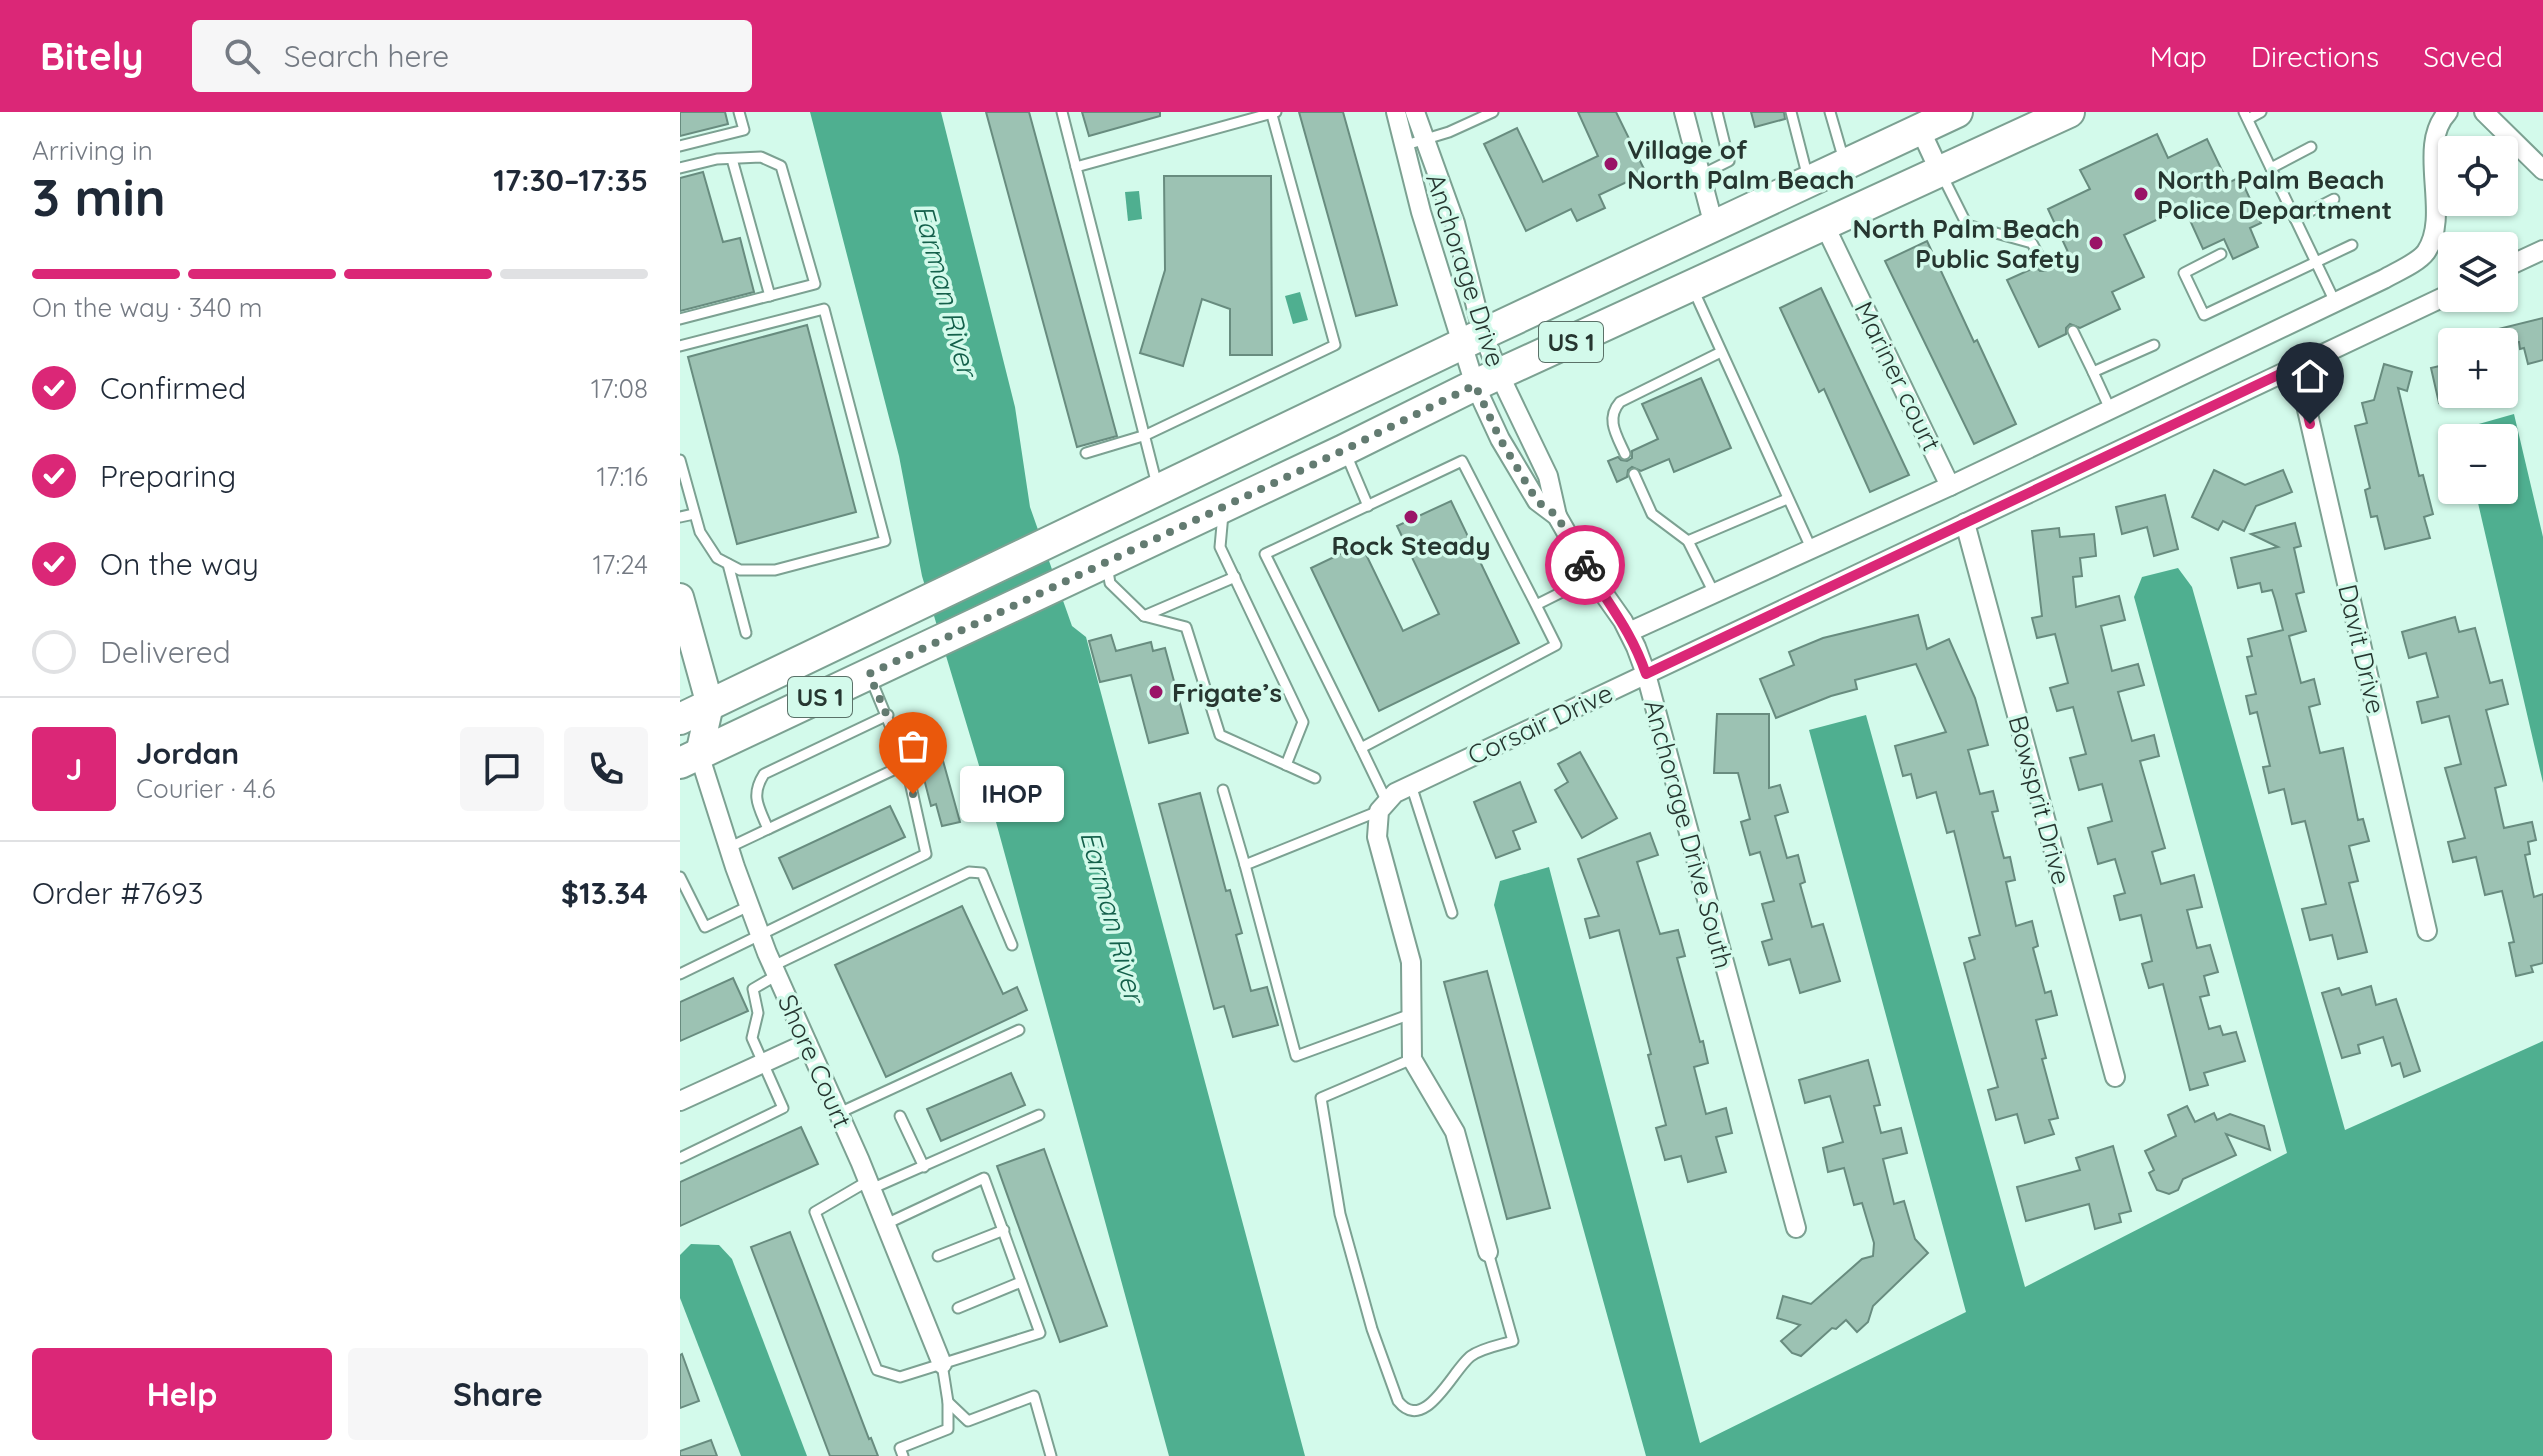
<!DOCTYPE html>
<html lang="en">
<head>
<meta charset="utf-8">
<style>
  :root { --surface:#fff; --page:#f6f6f7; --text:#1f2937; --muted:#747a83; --line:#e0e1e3; --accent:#db2777 }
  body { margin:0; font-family:Quicksand,sans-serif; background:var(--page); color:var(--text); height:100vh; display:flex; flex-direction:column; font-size:30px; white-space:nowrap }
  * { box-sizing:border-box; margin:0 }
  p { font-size:26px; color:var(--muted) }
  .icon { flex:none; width:44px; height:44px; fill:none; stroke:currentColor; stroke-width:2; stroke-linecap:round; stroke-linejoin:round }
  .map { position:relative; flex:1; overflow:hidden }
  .side { display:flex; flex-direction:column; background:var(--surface); width:680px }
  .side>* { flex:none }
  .controls { position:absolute; left:1758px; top:24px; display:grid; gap:16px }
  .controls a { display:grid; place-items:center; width:80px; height:80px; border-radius:8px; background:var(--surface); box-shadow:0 2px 6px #0004; font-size:40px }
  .pin { position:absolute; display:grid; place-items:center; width:68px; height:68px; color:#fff; margin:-82px -34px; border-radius:50% 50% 50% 0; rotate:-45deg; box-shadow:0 0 8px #0007 }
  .pin .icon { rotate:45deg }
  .courier { position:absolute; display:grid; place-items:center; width:80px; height:80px; margin:-40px; border:6px solid #db2777; border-radius:50%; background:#fff; color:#222; box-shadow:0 2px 10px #0007 }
  .bubble { position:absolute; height:56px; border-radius:8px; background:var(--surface); box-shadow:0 2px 6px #0004; font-size:26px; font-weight:700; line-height:56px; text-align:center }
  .overview em { font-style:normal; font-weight:700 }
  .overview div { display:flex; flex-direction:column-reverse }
  .overview { display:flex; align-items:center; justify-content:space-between; height:136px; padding:0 32px }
  h1 { font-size:52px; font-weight:700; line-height:60px }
  .bar { display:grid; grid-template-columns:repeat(4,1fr); gap:12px 8px; align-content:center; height:96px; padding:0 32px }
  .bar i { height:10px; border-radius:6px; background:var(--line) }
  .bar .selected { background:var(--accent) }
  .bar p { grid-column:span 4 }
  .line { display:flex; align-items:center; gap:20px; padding:0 32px; border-top:2px solid var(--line) }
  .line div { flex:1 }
  .round { display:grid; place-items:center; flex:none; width:84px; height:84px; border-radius:8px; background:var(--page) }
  ol { padding:0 32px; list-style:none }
  li { display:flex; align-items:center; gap:24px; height:88px }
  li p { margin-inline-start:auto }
  li .icon { padding:8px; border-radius:50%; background:var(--accent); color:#fff; stroke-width:4 }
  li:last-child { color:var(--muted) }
  li i { width:44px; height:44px; border:4px solid var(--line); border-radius:50% }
  .cta { display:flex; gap:16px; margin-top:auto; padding:16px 32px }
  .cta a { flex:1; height:92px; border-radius:8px; background:var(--accent); color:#fff; font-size:32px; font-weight:700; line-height:92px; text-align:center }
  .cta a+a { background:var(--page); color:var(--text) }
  header { display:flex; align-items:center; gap:48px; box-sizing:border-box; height:112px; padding:0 40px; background:var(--accent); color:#fff }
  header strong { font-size:38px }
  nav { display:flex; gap:44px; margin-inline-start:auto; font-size:28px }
  .search { width:560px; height:72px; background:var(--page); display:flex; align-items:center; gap:20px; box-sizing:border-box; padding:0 28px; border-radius:8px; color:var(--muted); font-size:30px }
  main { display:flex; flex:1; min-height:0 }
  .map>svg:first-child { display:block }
</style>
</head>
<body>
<header>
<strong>Bitely</strong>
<div class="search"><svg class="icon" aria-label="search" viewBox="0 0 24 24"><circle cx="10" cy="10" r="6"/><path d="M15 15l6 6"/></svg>Search here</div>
<nav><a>Map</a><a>Directions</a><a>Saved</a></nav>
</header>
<main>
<section class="side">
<div class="overview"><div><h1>3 min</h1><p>Arriving in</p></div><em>17:30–17:35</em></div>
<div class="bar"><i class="selected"></i><i class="selected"></i><i class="selected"></i><i></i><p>On the way · 340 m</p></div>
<ol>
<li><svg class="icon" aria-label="check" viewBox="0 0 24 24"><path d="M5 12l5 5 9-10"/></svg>Confirmed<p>17:08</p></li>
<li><svg class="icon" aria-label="check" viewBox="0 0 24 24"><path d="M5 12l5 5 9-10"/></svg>Preparing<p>17:16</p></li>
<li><svg class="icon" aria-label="check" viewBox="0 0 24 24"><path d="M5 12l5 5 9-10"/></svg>On the way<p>17:24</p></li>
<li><i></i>Delivered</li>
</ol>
<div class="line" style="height:144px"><b class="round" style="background:var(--accent);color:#fff">J</b><div><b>Jordan</b><p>Courier · 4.6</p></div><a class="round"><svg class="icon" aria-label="chat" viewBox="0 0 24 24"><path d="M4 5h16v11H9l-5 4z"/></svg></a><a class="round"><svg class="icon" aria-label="phone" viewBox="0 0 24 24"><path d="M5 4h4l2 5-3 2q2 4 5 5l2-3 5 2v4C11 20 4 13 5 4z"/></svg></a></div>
<div class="line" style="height:104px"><div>Order #7693</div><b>$13.34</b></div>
<div class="cta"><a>Help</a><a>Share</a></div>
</section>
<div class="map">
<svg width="1863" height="1344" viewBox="0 0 1863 1344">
  <rect width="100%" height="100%" fill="#d3faeb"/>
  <g fill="#4faf90">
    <path d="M130,0H261L335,295L350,395L392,514L406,525L625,1344H489L316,710L242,464L219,344Z"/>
    <path d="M459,79L462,107L448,109L445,80Z"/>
    <path d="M620,180L628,208L613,212L605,184Z"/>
    <path d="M1834,302L1863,425V671L1795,378H1824V326H1783L1781,317Z"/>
    <path d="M1498,456L1512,475L1665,1018L1863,929V1344H966L814,793L820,769L869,755L1020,1331L1286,1200L1129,618L1186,603L1345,1175L1607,1041L1454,485L1462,465Z"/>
    <path d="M11,1132L39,1133L52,1147L127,1344H61L0,1186V1143Z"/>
  </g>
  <g fill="#9cc2b3" stroke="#688c7f" stroke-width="2">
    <path d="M0,0H45L48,12L0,24Z"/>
    <path d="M306,0H349L437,324L397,335Z"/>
    <path d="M402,0H480V4L409,24Z"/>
    <path d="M619,0H663L717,193L676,204Z"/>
    <path d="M898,0H936L966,61L919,83L925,96L897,109L891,97L846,119L804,32L837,16L863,70L918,44Z"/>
    <path d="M1071,0H1104L1105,7L1075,15Z"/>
    <path d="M1477,22L1488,46L1527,27L1548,71L1560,65L1581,111L1570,116L1578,135L1553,147L1544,127L1523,137L1504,95L1444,123L1464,165L1432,180L1440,197L1400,216L1390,212L1386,216V222L1359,235L1327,168L1356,155L1360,159H1366L1370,155V148L1388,140L1368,97L1410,77L1400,58Z"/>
    <path d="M23,60L43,130L60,126L74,180L0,199V66Z"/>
    <path d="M484,64H591L592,243H550V197L522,187L503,254L460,241L485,158Z"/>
    <path d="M1247,129L1294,230L1297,228L1336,312L1294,332L1205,149Z"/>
    <path d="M1141,176L1229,363L1190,380L1144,277L1139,280L1100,196Z"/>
    <path d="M1863,206V248L1848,252L1844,236L1840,237L1839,230H1787L1786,225Z"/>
    <path d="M127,213L176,400L57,432L8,245Z"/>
    <path d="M1772,251V288L1759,291L1751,256Z"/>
    <path d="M1704,252L1732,260L1727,279L1718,276L1739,364L1743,363L1753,402L1744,405L1750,426L1705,437L1697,404L1691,405L1685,378L1690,376L1675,314L1687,311L1682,291L1694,288Z"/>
    <path d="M1021,266L1051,336L994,360L989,347L961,359L952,355L948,358L947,365L937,370L928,349L938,345L941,348L947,349L952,346V339L978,327L962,292Z"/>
    <path d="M1534,358L1565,373L1603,358L1612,380L1576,394L1564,419L1543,409L1538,418L1512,405Z"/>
    <path d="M1485,383L1498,437L1474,444L1467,415L1442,422L1436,395Z"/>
    <path d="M771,389L839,531L699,599L631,456L681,432L723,519L759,502L717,414Z"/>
    <path d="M1615,411L1621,434L1614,436L1624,480L1616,482L1626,519L1609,524L1621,571L1634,567L1640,592L1629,595L1640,641L1663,636L1678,708L1683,707L1689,729L1669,734L1678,769L1669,771L1687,840L1658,847L1652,823L1630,828L1622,797L1646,792L1625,709L1612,712L1604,677L1589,681L1583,655L1590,654L1577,600L1570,602L1566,584L1576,582L1567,545L1572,544L1568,527L1603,518L1595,487L1592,478L1582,480L1580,471L1558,476L1551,446L1598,435L1571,422Z"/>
    <path d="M1379,416L1380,425L1414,422L1416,444L1400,446L1402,464L1393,465L1396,495L1439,484L1445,508L1421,514L1432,559L1458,552L1464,573L1438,580L1452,629L1474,623L1479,644L1460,649L1485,736L1472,740L1481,772L1514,763L1522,795L1507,798L1517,836L1530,833L1538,860L1524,864L1529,883L1520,885L1529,917L1540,914L1543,923L1556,920L1565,949L1524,961L1528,973L1510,978L1483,872L1469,876L1462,852L1472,849L1461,803L1440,808L1434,784L1445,781L1435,747L1418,752L1408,716L1432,709L1422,672L1399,678L1390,646L1406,642L1393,595L1377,599L1370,576L1388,571L1375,522L1357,526L1352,506L1362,504L1352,419Z"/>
    <path d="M1238,503L1247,537L1269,527L1295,586L1308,633L1288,638L1300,682L1313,679L1318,699L1312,700L1324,746L1330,745L1335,768L1326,770L1336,814L1352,809L1358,834L1353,836L1365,881L1371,879L1377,903L1356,908L1366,946L1362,947L1378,1006L1369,1008L1374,1022L1345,1031L1337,1002L1316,1008L1308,978L1318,975L1284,851L1295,847L1289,826L1300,823L1274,719L1267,721L1256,680L1237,686L1231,662L1223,664L1215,634L1266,620L1236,552L1175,568L1177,577L1151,584L1096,606L1080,567L1114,553L1109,540L1143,526Z"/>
    <path d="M1775,505L1779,520L1795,516L1810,571L1822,568L1828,592L1806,598L1826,673L1815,676L1824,716L1852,710L1856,728L1848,730L1850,742L1845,743L1854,785L1863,782V851L1851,854L1853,860L1836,864L1829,831L1834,830L1822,779L1805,783L1796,745L1773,750L1768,730L1785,726L1765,656L1781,652L1769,604L1742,611L1737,590L1758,585L1746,541L1729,546L1722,520Z"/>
    <path d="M431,523L436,539L471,530L473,539L485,536L508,621L469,631L451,563L420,570L409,529Z"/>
    <path d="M1037,602H1089V676L1100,673L1108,700L1095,704L1107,746L1118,743L1125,770L1120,772L1132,815L1143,812L1160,869L1120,881L1110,847L1089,853L1082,830L1092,827L1082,792L1094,789L1080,740L1070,743L1061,710L1070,707L1058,661H1034Z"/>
    <path d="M260,638L280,710L262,714L256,692L251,694L243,663L246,662L241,643Z"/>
    <path d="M900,640L937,706L902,726L875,678L888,670L878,652Z"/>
    <path d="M840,670L856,710L833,719L840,737L816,746L794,690Z"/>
    <path d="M520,681L546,779L550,778L562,821L556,823L571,879L587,875L598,913L553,925L544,894L534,897L479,692Z"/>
    <path d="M210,694L225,725L113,777L99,746Z"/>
    <path d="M970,721L978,743L957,750L980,822L998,818L1005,844L997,846L1020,930L1023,929L1028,951L1014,955L1026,1002L1046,996L1052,1021L1036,1025L1046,1060L1008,1070L1001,1044L985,1048L976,1016L986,1013L968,943L971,942L939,818L910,826L905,807L919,804L898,747Z"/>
    <path d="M282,794L323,882L337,875L347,898L206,965L155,853Z"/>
    <path d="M807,859L870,1096L827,1107L764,870Z"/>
    <path d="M53,866L68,899L0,929V890Z"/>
    <path d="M1691,874L1696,893L1716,887L1740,959L1724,965L1720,951L1712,954L1703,925L1678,933L1680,941L1662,946L1642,881L1659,876L1662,883Z"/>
    <path d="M1188,948L1200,993L1194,994L1201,1021L1221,1016L1227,1041L1203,1047L1214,1092L1224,1089L1235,1127L1248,1141L1193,1194L1188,1210L1177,1220L1166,1208L1156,1217L1152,1216L1121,1244L1112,1241L1101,1229L1120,1213L1097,1206L1103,1184L1131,1192L1182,1147L1193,1144L1194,1131L1182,1091L1174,1093L1164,1056L1148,1060L1143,1036L1163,1030L1150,984L1125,991L1119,968Z"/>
    <path d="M331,961L345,993L261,1029L247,997Z"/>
    <path d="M1507,994L1515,1010L1534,1001L1537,1008L1550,1002L1584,1014L1590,1038L1546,1022L1556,1043L1503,1067L1498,1078L1489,1082L1477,1078L1469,1061L1474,1058L1465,1039L1496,1024L1488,1003Z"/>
    <path d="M121,1015L138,1052L0,1114V1070Z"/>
    <path d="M1433,1034L1451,1099L1439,1102L1441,1110L1415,1117L1409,1092L1346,1109L1337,1075L1400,1058L1396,1046Z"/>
    <path d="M364,1037L427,1214L380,1230L317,1054Z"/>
    <path d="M110,1120L189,1327L191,1326L198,1344H150L71,1135Z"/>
    <path d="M2,1242L19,1289L0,1296V1243Z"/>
    <path d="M31,1328L37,1344H0V1339Z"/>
  </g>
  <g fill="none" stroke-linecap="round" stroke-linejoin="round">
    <g stroke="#7ca192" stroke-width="13">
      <g id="service">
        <path d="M382,0L396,55"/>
        <path d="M1111,0L1128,66"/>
        <path d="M1150,0L1161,38L1167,45"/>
        <path d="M1564,0L1655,190"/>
        <path d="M1568,7L1581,0"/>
        <path d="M726,33L769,20L813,0"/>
        <path d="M0,34L64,18L59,0"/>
        <path d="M52,47L90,184"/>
        <path d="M0,56L37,47L81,45L101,54L135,172L0,207"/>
        <path d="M1591,56L1631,35"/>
        <path d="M1021,63L1049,49L1037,0"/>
        <path d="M1263,65L1287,113L1352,131L1363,152"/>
        <path d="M1615,107L1654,87"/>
        <path d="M1541,142L1504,161L1524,203L1672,133"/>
        <path d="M1013,177L1131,436"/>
        <path d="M1393,219L1413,260"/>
        <path d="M0,234L144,197L205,429L95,458H60L37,446L20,420L0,348"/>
        <path d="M1430,297L1413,260L1474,233"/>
        <path d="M406,341L466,323L655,233L592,3"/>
        <path d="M666,342L688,394"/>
        <path d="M945,342C937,324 925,307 940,290L1041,240"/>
        <path d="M954,362L972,402L1008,429L1034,481"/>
        <path d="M477,373L396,55L596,0"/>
        <path d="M543,402L540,435L623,610L606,653"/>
        <path d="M0,405L14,402"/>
        <path d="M1008,429L1107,387"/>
        <path d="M48,452L66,521"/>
        <path d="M427,454L430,471L464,504L506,515L540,623L635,666"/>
        <path d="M856,493L876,533L681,636L585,442L782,349L856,493L912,465"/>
        <path d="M464,504L555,465"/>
        <path d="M681,636L707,690"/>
        <path d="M731,673L772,801"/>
        <path d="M543,678L565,753"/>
        <path d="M699,699L565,753L616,944L731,902"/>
        <path d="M88,717L226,652"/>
        <path d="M48,736L88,717C79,695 70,684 84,662L208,603"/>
        <path d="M0,765L25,815L69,794"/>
        <path d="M93,854L289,760L302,761L332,833"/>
        <path d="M0,862L246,742L226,652L190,565"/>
        <path d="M732,947L641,986L660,1102L692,1217L718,1289C745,1323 773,1257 791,1244C802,1236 820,1233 833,1229L808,1140"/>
        <path d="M159,1001L339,918"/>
        <path d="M220,1004L244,1055"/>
        <path d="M0,1046L103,996L72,926L78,901L73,877L97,863"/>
        <path d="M188,1069L135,1100L197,1258L220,1265L360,1221L304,1066L206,1112"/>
        <path d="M191,1077L359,1003"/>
        <path d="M258,1144L324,1118"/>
        <path d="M278,1196L341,1170"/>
        <path d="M268,1290L288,1309L354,1284L371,1344"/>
        <path d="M223,1344L220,1336L268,1317V1290L262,1252"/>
      </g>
    </g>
    <g stroke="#7ca192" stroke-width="22">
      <g id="minor">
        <path d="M716,0L741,100L795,273L820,327L857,389L877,404L912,465L943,509L956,535L966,562L1116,1116"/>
        <path d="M735,0L775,111L803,222L819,262L868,364L877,404"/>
        <path d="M1004,0L1034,114"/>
        <path d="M1804,0L1863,58"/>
        <path d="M1240,17L1259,58"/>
        <path d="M1144,112L1270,374"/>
        <path d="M1824,156L1863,138"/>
        <path d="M1617,254L1747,819"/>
        <path d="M1285,411L1435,965"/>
        <path d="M949,520L1270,374L1704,167C1716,160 1738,151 1746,140C1772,102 1735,34 1768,0"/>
        <path d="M19,642L55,755L87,841L180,1049L262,1252"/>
        <path d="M0,989L127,931"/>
        <path d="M808,1140L775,1020L732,947L731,850L697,725L699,699L715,681L1772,181"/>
      </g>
    </g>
    <g stroke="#7ca192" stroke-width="30">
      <path id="secondary" d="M0,485L30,593L19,642"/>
    </g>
    <g stroke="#7ca192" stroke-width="34">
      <g id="primary">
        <path d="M0,607L803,222L1277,0"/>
        <path d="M0,651L664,338L795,273L1389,0"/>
      </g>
    </g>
    <use href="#service" stroke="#fff" stroke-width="9"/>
    <use href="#minor" stroke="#fff" stroke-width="18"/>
    <use href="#secondary" stroke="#fff" stroke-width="26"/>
    <use href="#primary" stroke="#fff" stroke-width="30"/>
  </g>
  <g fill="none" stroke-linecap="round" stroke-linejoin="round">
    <path stroke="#637b71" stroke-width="8" stroke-dasharray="0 14.4" d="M233,682L217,627L189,562L664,338L795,273L820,327L857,389L877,404L905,453"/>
    <path stroke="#db2777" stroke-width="10" d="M905,453C928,492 951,518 966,562L1617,254L1630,312"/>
  </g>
  <g fill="#9a1467" stroke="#d3faeb" stroke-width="3">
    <circle cx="931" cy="52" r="8"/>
    <circle cx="1461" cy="82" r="8"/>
    <circle cx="1416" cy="131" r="8"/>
    <circle cx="731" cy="405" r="8"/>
    <circle cx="476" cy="580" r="8"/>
  </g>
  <g text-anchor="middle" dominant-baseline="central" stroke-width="7" stroke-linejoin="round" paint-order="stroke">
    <g fill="#d3faeb" stroke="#5a7168" stroke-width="2">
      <rect x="859" y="210" width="64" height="40" rx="6"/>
      <rect x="108" y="565" width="64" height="40" rx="6"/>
    </g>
    <g font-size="24" font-weight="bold" fill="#263630">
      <text x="891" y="230">US 1</text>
      <text x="140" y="585">US 1</text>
    </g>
    <g font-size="26" font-weight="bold" fill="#263630" stroke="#d3faeb" text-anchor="start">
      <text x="947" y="37">Village of<tspan x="947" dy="30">North Palm Beach</tspan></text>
      <text x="1477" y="67">North Palm Beach<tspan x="1477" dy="30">Police Department</tspan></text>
      <text x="1400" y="116" text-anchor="end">North Palm Beach<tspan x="1400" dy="30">Public Safety</tspan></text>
      <text x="731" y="433" text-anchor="middle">Rock Steady</text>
      <text x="492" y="580">Frigate’s</text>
    </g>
    <g font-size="26" fill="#263630" stroke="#d3faeb">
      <text transform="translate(786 158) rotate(72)">Anchorage Drive</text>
      <text transform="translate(1218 264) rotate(64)">Mariner court</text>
      <text transform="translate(1682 537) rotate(77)">Davit Drive</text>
      <text transform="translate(860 612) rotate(-25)">Corsair Drive</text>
      <text transform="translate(1360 688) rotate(75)">Bowsprit Drive</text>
      <text transform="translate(1009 722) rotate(75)">Anchorage Drive South</text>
      <text transform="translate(135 949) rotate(66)">Shore Court</text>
    </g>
    <g font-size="28" font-style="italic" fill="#14604b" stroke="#d3faeb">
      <text transform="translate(266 178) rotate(75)">Earman River</text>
      <text transform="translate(433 804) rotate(75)">Earman River</text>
    </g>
  </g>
</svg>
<div class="controls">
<a><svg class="icon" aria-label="locate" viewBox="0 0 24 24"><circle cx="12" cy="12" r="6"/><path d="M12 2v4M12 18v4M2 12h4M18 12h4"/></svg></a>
<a><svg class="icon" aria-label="layers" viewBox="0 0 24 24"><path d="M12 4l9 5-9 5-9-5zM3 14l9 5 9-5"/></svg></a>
<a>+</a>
<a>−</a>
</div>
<div class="pin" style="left:233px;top:682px;background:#ea580c"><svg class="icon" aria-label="bag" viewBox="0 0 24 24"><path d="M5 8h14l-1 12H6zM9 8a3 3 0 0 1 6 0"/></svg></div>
<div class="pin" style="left:1630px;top:312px;background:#1f2937"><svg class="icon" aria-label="home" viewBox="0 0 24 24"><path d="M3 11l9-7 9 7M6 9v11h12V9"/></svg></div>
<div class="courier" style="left:905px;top:453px"><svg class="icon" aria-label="bike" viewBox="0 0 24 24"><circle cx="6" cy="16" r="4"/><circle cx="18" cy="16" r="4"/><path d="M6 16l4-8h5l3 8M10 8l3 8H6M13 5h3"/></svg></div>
<div class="bubble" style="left:280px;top:654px;width:104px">IHOP</div>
</div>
</main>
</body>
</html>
